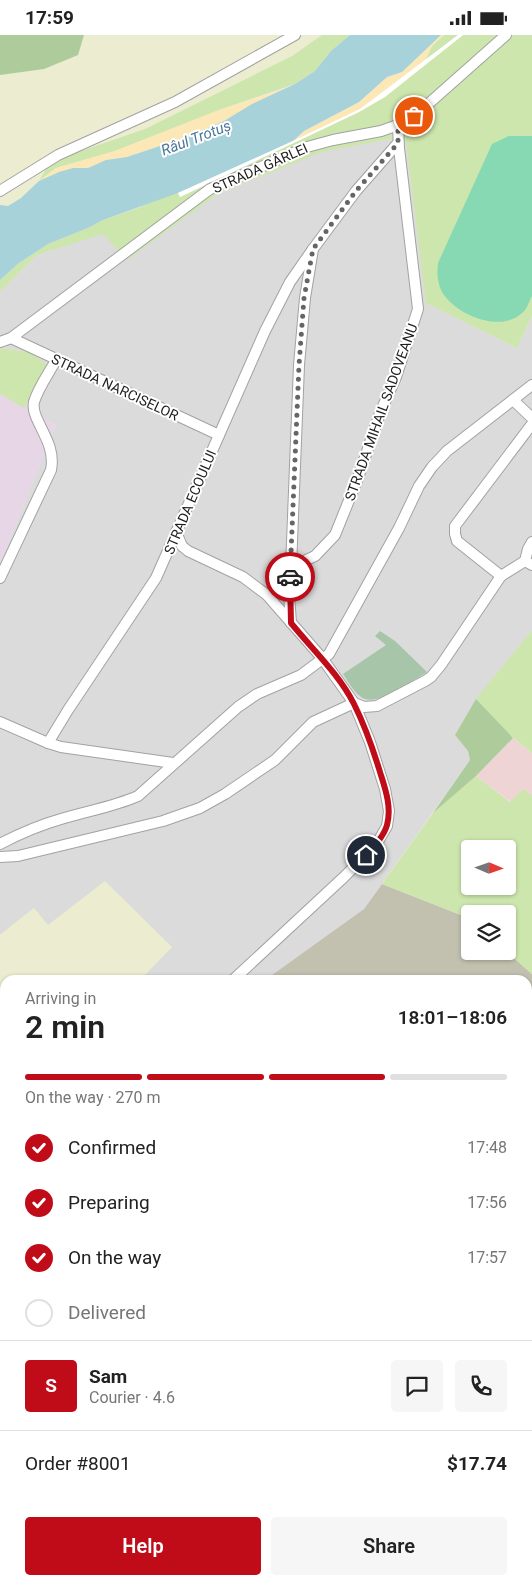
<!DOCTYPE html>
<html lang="en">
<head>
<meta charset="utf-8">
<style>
  :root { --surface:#fff; --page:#f6f6f6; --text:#222; --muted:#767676; --line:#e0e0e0; --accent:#c00b19 }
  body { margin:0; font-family:Roboto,sans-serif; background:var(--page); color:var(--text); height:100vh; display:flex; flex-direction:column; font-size:19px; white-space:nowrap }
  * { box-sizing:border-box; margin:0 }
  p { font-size:16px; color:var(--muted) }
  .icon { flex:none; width:28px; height:28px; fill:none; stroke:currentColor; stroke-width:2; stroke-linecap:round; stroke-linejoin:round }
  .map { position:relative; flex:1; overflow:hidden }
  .drawer { position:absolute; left:0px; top:940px; width:532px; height:610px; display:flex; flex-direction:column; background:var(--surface); border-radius:15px 15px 0 0; box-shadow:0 1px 4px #0004 }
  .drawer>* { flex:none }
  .needle { width:32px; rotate:92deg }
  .fabs { position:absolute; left:461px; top:805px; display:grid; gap:10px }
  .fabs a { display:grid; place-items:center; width:55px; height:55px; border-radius:5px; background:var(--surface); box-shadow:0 1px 4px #0004; font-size:25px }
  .pin { position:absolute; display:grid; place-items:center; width:42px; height:42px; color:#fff; margin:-21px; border:2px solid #fff; border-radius:50%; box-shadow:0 1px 5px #0007 }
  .courier { position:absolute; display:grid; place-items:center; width:50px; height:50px; margin:-25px; border:4px solid #c00b19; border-radius:50%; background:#fff; color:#222; box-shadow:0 1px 6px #0007 }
  .headline em { font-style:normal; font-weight:600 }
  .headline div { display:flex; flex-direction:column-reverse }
  .headline { display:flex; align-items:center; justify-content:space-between; height:85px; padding:0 25px }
  h1 { font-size:32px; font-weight:600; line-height:38px }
  .bar { display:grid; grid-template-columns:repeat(4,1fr); gap:8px 5px; align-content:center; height:60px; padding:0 25px }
  .bar i { height:6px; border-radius:4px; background:var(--line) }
  .bar .on { background:var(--accent) }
  .bar p { grid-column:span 4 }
  .line { display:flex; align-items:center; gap:12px; padding:0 25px; border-top:1px solid var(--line) }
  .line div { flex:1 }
  .round { display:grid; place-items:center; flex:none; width:52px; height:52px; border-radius:5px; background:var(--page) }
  ol { padding:0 25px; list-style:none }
  li { display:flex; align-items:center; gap:15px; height:55px }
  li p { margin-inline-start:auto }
  li .icon { padding:5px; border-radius:50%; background:var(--accent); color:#fff; stroke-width:4 }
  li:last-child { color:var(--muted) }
  li i { width:28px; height:28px; border:2px solid var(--line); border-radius:50% }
  .button { display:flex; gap:10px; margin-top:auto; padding:10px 25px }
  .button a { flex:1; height:58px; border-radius:5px; background:var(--accent); color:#fff; font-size:20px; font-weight:600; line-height:58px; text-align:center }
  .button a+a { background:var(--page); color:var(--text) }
  .status { display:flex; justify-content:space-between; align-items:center; height:35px; padding:0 25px; background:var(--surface); direction:ltr }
  .status svg { height:14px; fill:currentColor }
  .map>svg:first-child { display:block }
</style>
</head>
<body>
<div class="status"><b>17:59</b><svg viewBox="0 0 49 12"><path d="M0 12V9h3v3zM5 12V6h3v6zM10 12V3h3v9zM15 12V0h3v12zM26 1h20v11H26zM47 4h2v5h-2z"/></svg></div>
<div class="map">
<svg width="532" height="1550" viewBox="0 0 532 1550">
  <rect width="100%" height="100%" fill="#eeeae4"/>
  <g fill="#dcdbdb">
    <path d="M390,104L406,106L427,268L517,313L532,281V595L477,664L455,700L468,716L470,725L364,874L265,945H140L172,912L48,891L34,873L0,900V528L56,390L24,373L49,331L30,317L0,313V257L37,220L104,198L127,224L219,158L322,116Z"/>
    <path d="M267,1545H334L338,1550H272Z"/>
  </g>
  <path fill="#eed4d5" d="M513,703L532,718V760L523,754L511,767L476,741Z"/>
  <g fill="#e7d6e5">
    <path d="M0,359L56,390L0,528Z"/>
    <path d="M532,1091V1130L528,1137V1097Z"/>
    <path d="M0,1137L5,1142V1545H104L111,1550H0Z"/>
    <path d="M334,1545H405L409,1550H338Z"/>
  </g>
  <path fill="#c2c1b0" d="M382,849L466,882L470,885V916H506L532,939V991L528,997V945H265L364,874Z"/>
  <g fill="#ececd0">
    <path d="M84,0H322L292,21L145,94L78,117L48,131L39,146L21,163L8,171L0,170V40L44,34L78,20Z"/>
    <path d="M105,846L172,912L140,945H5V1000L0,997V900L34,873L48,890Z"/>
    <path d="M532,1233V1550H507L504,1545H528V1249Z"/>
    <path d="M405,1545H462L465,1550H409Z"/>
  </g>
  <g fill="#cde6ad" fill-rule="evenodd">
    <path d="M322,0H350L331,16L315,36L295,49L219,75L115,116L56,133L39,146L48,131L78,117L145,94L292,21Z"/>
    <path d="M444,0H458L425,26L432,11Z"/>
    <path d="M463,0H532V281L517,313L426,268L406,107L390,104L322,117L219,158L127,225L103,199L37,220L0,257V245L19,228L48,209L88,193L103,185L138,173L174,158H178L180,162L359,77L385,61Z"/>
    <path d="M0,313L30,317L49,331L24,373L0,359Z"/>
    <path d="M532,595V718L506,697L476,664Z"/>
    <path d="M476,741L510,767L523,754L532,760V939L506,916H508V879H470V885L466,882L382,849L433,778ZM470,814H508V851H470Z"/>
    <path d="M532,991V1091L528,1097V997Z"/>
    <path d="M0,997L5,1000V1142L0,1137Z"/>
    <path d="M532,1146V1233L528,1249V1153Z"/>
    <path d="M104,1545H196L192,1550H111Z"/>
  </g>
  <g fill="#adcb9b">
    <path d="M0,0H84L78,20L44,34L0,40Z"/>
    <path d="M476,664L513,703L476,741L433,778L470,725L468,716L455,700Z"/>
    <path d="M462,1545H504L507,1550H465Z"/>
  </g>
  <g fill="#fbe8b6">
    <path d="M441,0H444L432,11L425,26L360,74L293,106L304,96L359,67L387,42L402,37Z"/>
    <path d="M292,51L252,69L224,86L187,102L127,122L106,125L88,133H73L59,137L39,146L56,133L115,116L219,75Z"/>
  </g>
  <path fill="#a7c6a9" d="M380,596L395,606L427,637C413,645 375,675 360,661C353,656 348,646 343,639L386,610L375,601Z"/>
  <path fill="#86d9b3" d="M509,101H532V261C529,266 527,275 522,278C500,299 453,279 441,255C437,245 437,238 438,228L492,109Z"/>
  <path fill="#a7d2d9" d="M350,0H441L402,37L387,42L359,67L304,96L293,106L178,158L103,185L88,193L48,209L19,228L0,245V170L8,171L21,163L39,146L59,137L73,133H88L106,125L127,122L187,102L224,86L252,69L295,49L315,36L331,16Z"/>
  <path fill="#fff" d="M458,0H463L385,62L359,77L180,162L178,158L293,106L360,74Z"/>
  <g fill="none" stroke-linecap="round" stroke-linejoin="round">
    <g stroke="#a7d2d9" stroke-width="14">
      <path d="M0,1014L5,1015"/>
      <path d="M528,1105L532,1108"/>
    </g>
    <g stroke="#a2a2a2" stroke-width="12">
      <g id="minor">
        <path d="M0,156L58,120L175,67L295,0"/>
        <path d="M11,303L219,400"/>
        <path d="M0,307L11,303L210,154L307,112L333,105L381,96L409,86L506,0"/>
        <path d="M513,365L532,383"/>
        <path d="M176,497L182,511L188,516L243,542L267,560L322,623L354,668L370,707L385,754L389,776L387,791L376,810L344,842L233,945"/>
        <path d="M525,526L528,514L532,507"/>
        <path d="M291,532L299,330L305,263L313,214L356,156L398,108"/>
        <path d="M501,541L457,506L455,499V491L532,389"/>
        <path d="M0,543L51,435C57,406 30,385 34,367C38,353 49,338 56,325"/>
        <path d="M291,588L289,560L291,532L315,521L335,500L358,443L380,378L396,342L418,274L399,113L398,90"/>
        <path d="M354,668L364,672L377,671L425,646L431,642L441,630L501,541L525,526L532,530"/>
        <path d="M0,687L48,708L61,712L173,728"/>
        <path d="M48,708L68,675L156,543L265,296L290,247L313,214"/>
        <path d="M0,809C19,799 40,790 61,784C87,776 113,772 138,761L238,672L257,659L301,640L329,619L399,493L419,451L432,432L447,416L532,350"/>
        <path d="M0,822L18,821L163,786L200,773L225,759L275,725L313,687L354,668"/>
        <path d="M528,1084L532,1087"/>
        <path d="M528,1118L532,1121"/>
        <path d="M327,1545L331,1550"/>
        <path d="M244,1550L247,1545"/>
      </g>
    </g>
    <g stroke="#8f5909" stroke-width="15">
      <g id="major">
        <path d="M528,1012L532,1006"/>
        <path d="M122,1550L125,1545"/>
      </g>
    </g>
    <use href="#minor" stroke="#fff" stroke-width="10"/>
    <use href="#major" stroke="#f6cba1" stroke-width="12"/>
    <g stroke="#6c6c6c" stroke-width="4.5">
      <g id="rail">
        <path d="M528,1118L532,1112"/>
        <path d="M528,1129L532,1123"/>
        <path d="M485,1545L487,1550"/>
        <path d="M199,1550L203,1545"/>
      </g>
    </g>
    <use href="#rail" stroke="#fff" stroke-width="2.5" stroke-dasharray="8" stroke-linecap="butt"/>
  </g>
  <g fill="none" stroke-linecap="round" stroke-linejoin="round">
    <path stroke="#676563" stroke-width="5" stroke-dasharray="0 9" d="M290,542L299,330L304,263L313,214L356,156L398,108V90L409,86L414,81"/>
    <path stroke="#c00b19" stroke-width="6" d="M290,542L291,588C312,614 339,639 354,669C365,691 373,714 380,737C385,753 392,772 387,790C384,801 374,812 366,820"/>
  </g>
  <g text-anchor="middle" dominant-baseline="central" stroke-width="4" stroke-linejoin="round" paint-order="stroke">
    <g font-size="14" fill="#1e1e1e" stroke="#fff">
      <text transform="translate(260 133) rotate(-24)">STRADA GÂRLEI</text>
      <text transform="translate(115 352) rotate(25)">STRADA NARCISELOR</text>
      <text transform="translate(381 377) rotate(-70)">STRADA MIHAIL SADOVEANU</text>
      <text transform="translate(190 467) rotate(-67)">STRADA ECOULUI</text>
    </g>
    <g font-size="15" font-style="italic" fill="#4a7799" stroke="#fff">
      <text transform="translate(196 103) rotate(-21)">Râul Trotuș</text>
    </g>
  </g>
</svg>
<div class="fabs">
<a><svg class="needle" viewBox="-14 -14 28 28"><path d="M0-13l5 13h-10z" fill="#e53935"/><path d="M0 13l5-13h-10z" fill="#767676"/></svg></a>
<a><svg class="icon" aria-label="layers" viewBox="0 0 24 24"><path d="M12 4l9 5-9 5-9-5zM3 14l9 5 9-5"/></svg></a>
</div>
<div class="pin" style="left:414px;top:81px;background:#ea580c"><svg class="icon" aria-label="bag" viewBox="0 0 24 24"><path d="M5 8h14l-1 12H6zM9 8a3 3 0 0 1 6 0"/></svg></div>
<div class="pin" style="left:366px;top:820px;background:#1f2937"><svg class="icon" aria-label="home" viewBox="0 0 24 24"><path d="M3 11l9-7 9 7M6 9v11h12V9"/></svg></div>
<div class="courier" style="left:290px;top:542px"><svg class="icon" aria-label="car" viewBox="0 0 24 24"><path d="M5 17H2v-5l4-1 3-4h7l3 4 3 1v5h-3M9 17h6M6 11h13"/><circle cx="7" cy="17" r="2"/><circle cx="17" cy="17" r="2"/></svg></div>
<section class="drawer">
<div class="headline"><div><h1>2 min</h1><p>Arriving in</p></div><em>18:01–18:06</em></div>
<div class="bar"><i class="on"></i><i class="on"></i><i class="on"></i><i></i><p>On the way · 270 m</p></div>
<ol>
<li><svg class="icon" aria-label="check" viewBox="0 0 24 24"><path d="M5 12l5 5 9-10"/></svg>Confirmed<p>17:48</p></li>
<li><svg class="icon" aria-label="check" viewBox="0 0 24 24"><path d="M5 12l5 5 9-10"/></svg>Preparing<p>17:56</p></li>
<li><svg class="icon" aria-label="check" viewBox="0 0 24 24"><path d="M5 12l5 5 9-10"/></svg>On the way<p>17:57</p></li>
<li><i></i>Delivered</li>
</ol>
<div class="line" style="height:90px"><b class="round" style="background:var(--accent);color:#fff">S</b><div><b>Sam</b><p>Courier · 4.6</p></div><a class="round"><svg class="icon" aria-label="chat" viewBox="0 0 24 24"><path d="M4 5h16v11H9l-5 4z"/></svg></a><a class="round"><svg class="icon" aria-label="phone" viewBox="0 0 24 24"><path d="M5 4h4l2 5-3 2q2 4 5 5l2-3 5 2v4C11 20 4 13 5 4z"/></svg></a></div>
<div class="line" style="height:65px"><div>Order #8001</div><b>$17.74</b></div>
<div class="button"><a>Help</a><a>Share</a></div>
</section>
</div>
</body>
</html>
